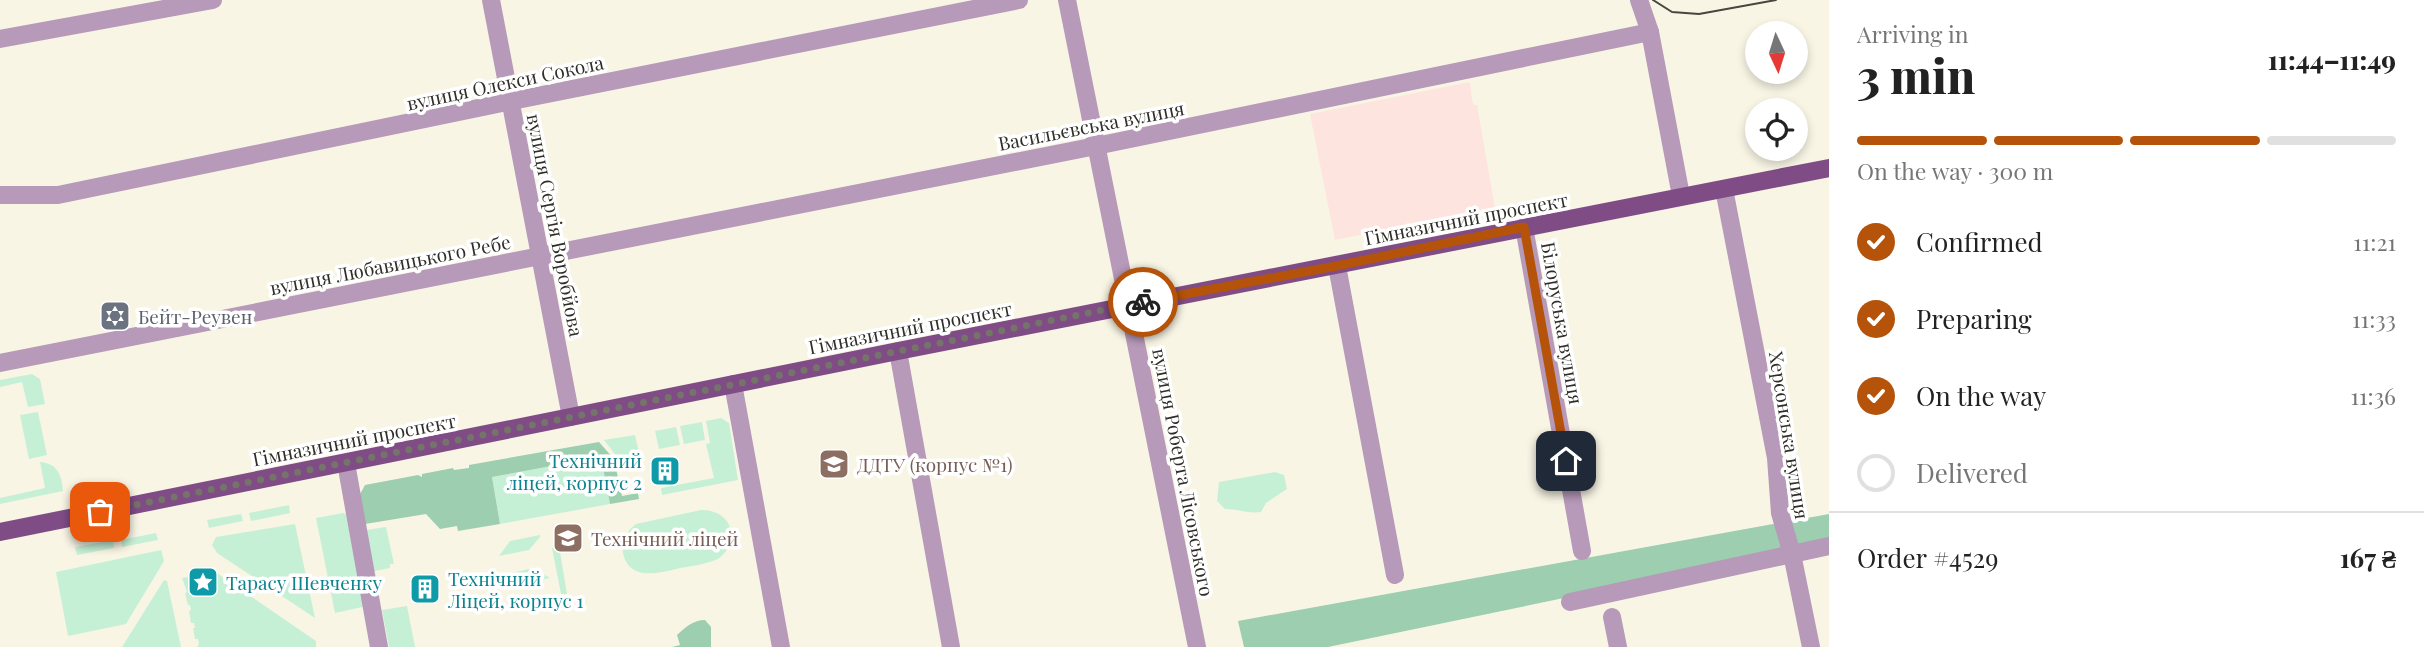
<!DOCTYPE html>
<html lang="en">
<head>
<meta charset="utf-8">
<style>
  :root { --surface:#fff; --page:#f6f6f6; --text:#222; --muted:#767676; --line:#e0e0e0; --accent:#b45309 }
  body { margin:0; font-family:"Playfair Display",serif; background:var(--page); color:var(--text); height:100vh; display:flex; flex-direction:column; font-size:26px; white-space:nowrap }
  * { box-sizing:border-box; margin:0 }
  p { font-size:23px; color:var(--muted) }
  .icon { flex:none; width:38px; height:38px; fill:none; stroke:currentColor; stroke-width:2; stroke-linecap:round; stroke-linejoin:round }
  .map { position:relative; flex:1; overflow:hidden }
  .sheet { display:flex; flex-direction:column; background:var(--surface); width:595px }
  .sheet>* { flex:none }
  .needle { width:46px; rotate:176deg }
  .fabs { position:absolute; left:1745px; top:21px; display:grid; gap:14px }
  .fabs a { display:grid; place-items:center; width:63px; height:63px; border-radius:50%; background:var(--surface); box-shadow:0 4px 10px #0003; font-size:35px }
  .pin { position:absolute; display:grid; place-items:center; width:60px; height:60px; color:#fff; margin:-30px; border-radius:14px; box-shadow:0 4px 10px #0006 }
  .courier { position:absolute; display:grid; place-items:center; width:70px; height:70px; margin:-35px; border:5px solid #b45309; border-radius:50%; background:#fff; color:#222; box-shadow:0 2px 9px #0007 }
  .overview em { font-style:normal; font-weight:800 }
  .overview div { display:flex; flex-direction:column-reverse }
  .overview { display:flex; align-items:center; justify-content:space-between; height:119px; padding:0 28px }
  h1 { font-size:46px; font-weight:800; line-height:52px }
  .bar { display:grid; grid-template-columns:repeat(4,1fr); gap:10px 7px; align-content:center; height:84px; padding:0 28px }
  .bar i { height:9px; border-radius:5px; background:var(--line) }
  .bar .current { background:var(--accent) }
  .bar p { grid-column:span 4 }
  .line { display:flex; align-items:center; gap:18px; padding:0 28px; border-top:2px solid var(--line) }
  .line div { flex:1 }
  ol { padding:0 28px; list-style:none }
  li { display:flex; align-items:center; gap:21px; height:77px }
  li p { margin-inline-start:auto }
  li .icon { padding:7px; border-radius:50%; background:var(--accent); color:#fff; stroke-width:4 }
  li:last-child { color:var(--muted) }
  li i { width:38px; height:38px; border:4px solid var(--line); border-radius:50% }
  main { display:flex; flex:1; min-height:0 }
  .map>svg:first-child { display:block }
</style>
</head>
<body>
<main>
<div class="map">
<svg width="1829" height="647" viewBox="0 0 1829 647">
  <rect width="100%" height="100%" fill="#f8f5e5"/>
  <path fill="#fee4df" d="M1470,82L1472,100L1474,105H1477L1495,208L1335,240L1310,114Z"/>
  <g fill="#c6f0d6">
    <path d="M32,374L40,379L45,404L28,407L22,382L0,387V380Z"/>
    <path d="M38,412L47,455L29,459L20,415Z"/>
    <path d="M721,418L729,423L738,480L662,495L661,488L714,478L706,444L710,443L706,421Z"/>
    <path d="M702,422L705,440L684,444L680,426Z"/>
    <path d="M676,427L680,445L659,449L655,431Z"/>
    <path d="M635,435L639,453L618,458L604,440Z"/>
    <path d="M602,457L610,504L500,524L492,477Z"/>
    <path d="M40,462C57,463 62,475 63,491L0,504V498L45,488Z"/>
    <path d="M1275,472L1284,475L1287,489L1266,503L1261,512C1248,514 1238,509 1225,509L1217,501L1219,482Z"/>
    <path d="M289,505L290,513L251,521L249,513Z"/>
    <path d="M701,510C731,509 743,541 718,559C706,564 693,566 680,568C660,573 629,582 623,553C620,541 627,531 636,524Z"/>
    <path d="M343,513L349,515L367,606L335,613L316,518Z"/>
    <path d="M241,514L243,521L209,528L207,520Z"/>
    <path d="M295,524L315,618L217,553L212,545L216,537Z"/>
    <path d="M386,527L394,564H390V568L374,571L366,530Z"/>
    <path d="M156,533L158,540L122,547L121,540Z"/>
    <path d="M540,535V537L529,550L499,556L510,541Z"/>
    <path d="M113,540L114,548L77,555L75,547Z"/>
    <path d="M559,546L567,594H561L552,548Z"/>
    <path d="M161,550L164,561L126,624L68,636L56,572Z"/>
    <path d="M533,568L550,578L519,584L503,577L478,585L477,581Z"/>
    <path d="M214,571L316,641V647H197L199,644L198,639H195L193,628H195L194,623H191L189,611L191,610L190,605H188L185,593L187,592L182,578L188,577L190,581L197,580V575Z"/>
    <path d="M164,580L167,581L181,647H122Z"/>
    <path d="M407,606L415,647H389L382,610Z"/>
  </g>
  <g fill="#9cceaf">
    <path d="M599,442L614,459L622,496L638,493L639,499L610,504L601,457L492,477L500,524L458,531L457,526L440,529L426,514L365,524L359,496L365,485L418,475L422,477V474L453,468L454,470L469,468V465Z"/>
    <path d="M1829,514V543L1328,647H1244L1238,621Z"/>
    <path d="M705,620L711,627V647H672L680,645L677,635C686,627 693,620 705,620Z"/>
  </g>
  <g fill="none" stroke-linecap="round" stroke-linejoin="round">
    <g stroke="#b799b9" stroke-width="18">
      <path d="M491,0L571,417"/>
      <path d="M1067,0L1197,647"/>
      <path d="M1639,0L1650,32L1681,196"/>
      <path d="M0,39L213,0"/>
      <path d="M1724,189L1776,458L1780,513L1792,554L1811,647"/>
      <path d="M0,195H58L512,101L1019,0"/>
      <path d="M1524,227L1582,551"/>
      <path d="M1337,266L1395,575"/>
      <path d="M898,351L951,647"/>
      <path d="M0,363L1096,146L1650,32"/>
      <path d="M733,384L781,647"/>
      <path d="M346,463L379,647"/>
      <path d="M1570,602L1829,546"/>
      <path d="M1612,617L1618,647"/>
    </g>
    <path stroke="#804c86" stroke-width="18" d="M0,532L898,351L1829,168"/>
    <path stroke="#47463f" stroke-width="2" d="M1653,0L1672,12L1699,14L1776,0"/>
  </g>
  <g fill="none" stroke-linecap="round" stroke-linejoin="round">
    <path stroke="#75746a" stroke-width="7" stroke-dasharray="0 12.6" d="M100,512L1143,302"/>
    <path stroke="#b45309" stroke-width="9" d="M1143,302L1336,266L1524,227L1566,461"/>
  </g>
  <defs>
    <g id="synagogue-square" transform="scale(1.575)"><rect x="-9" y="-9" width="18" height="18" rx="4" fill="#6b7280" stroke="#fff"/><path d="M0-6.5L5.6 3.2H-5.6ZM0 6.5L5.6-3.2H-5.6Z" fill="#fff"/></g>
    <g id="university-square" transform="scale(1.575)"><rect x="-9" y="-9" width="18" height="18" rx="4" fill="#8d6e63" stroke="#fff"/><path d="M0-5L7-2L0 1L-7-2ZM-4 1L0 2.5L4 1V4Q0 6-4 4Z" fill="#fff"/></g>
    <g id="building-square" transform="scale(1.575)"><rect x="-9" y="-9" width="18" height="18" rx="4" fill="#0f9aa8" stroke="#fff"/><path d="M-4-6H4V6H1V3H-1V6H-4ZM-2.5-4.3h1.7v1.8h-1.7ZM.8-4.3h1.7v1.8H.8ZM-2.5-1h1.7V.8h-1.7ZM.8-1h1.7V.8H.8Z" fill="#fff"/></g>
    <g id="school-square" transform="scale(1.575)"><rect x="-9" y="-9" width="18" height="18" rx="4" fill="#8d6e63" stroke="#fff"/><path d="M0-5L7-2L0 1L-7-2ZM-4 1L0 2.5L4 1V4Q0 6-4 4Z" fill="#fff"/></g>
    <g id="sight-square" transform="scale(1.575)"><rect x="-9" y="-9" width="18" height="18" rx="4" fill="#0f9aa8" stroke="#fff"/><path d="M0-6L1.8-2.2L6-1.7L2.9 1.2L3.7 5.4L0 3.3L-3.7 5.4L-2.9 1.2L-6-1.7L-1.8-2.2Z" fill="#fff"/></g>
  </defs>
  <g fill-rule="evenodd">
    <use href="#synagogue-square" x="115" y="316"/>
    <use href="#university-square" x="834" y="464"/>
    <use href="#building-square" x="665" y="471"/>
    <use href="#school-square" x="568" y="538"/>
    <use href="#sight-square" x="203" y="582"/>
    <use href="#building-square" x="425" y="589"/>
  </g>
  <g text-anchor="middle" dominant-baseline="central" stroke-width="7" stroke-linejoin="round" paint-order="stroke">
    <g font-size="19" fill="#2f2e28" stroke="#fff">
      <text transform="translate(505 82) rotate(-12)">вулиця Олекси Сокола</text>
      <text transform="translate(1091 125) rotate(-11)">Васильєвська вулиця</text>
      <text transform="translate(1466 218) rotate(-11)">Гімназичний проспект</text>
      <text transform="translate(556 225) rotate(79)">вулиця Сергія Воробйова</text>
      <text transform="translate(390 264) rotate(-11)">вулиця Любавицького Ребе</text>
      <text transform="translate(1563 323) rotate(80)">Білоруська вулиця</text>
      <text transform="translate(910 327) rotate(-11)">Гімназичний проспект</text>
      <text transform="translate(1790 435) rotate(81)">Херсонська вулиця</text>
      <text transform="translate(354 439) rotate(-11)">Гімназичний проспект</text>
      <text transform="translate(1184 472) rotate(79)">вулиця Роберта Лісовського</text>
    </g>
    <g font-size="19" fill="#5b616d" stroke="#fff" text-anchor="start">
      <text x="138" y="316">Бейт-Реувен</text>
    </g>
    <g font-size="19" fill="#0d838f" stroke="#fff" text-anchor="start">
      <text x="642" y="460" text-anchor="end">Технічний<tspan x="642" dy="22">ліцей, корпус 2</tspan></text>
      <text x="448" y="578">Технічний<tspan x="448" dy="22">Ліцей, корпус 1</tspan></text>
      <text x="226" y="582">Тарасу Шевченку</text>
    </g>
    <g font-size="19" fill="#785e54" stroke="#fff" text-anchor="start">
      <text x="857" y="464">ДДТУ (корпус №1)</text>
      <text x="591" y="538">Технічний ліцей</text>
    </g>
  </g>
</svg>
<div class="fabs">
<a><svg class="needle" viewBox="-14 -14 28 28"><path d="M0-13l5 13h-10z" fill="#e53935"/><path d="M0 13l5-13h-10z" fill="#767676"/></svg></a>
<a><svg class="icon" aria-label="locate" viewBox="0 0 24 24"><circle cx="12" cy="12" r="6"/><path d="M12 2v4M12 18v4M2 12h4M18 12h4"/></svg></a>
</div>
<div class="pin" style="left:100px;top:512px;background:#ea580c"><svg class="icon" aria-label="bag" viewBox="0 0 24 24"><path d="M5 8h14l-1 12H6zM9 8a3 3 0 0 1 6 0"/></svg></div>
<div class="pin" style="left:1566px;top:461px;background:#1f2937"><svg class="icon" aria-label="home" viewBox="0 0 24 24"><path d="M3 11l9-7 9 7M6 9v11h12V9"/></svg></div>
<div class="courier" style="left:1143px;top:302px"><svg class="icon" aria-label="bike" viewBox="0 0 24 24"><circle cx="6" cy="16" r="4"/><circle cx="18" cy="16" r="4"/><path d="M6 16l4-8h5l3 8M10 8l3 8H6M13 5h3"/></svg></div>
</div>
<section class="sheet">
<div class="overview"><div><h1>3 min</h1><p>Arriving in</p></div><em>11:44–11:49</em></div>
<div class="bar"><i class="current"></i><i class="current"></i><i class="current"></i><i></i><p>On the way · 300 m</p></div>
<ol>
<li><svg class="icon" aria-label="check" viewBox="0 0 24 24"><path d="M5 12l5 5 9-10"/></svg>Confirmed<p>11:21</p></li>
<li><svg class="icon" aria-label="check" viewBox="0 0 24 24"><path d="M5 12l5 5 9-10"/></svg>Preparing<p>11:33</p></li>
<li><svg class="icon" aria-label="check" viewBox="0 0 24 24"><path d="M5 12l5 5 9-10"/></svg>On the way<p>11:36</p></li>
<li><i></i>Delivered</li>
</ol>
<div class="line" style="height:91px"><div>Order #4529</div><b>167 ₴</b></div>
</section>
</main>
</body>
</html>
